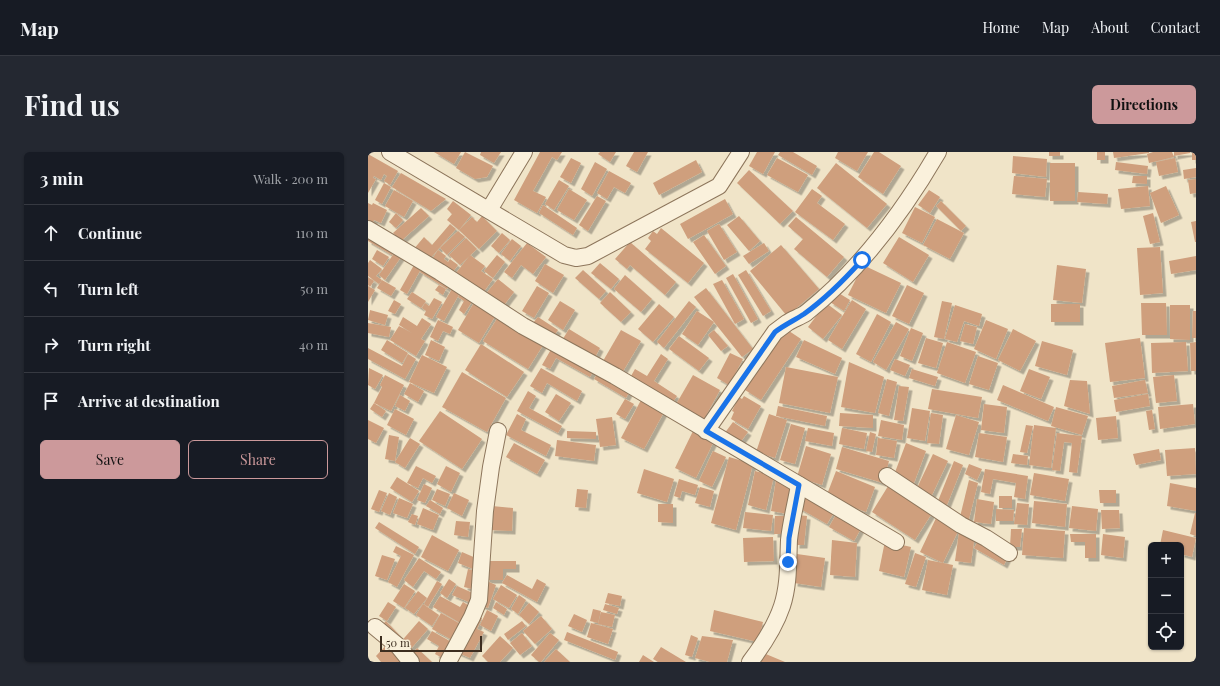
<!DOCTYPE html>
<html lang="en">
<head>
<meta charset="utf-8">
<style>
	:root { --surface:#171b24; --page:#242831; --text:#f1f3f6; --muted:#9ea1a6; --line:#363941; --accent:#cc999b }
	body { margin:0; font-family:"Playfair Display",serif; background:var(--page); color:var(--text) }
	.controls { position:absolute; right:12px; bottom:12px; display:grid; overflow:hidden; border-radius:6px; box-shadow:0 1px 3px #0004 }
	.controls button { width:36px; height:36px; display:grid; place-items:center; padding:0; border:0; border-bottom:1px solid var(--line); background:var(--surface); color:var(--text); font:20px sans-serif }
	.scale { position:absolute; left:12px; bottom:10px; width:102px; box-sizing:border-box; padding-left:4px; border:2px solid #3d2e20; border-top:0; font-size:11px; line-height:14px; white-space:nowrap; color:#3d2e20; -webkit-text-stroke:3px #f7eed8; paint-order:stroke }
	.stop { position:absolute; width:12px; height:12px; margin:-9px; border:3px solid #1a73e8; border-radius:50%; background:#fff }
	.stop.end { background:#1a73e8; border-color:#fff; box-shadow:0 1px 4px #0008 }
	.list { margin:0; padding:0; list-style:none }
	h2 { display:flex; justify-content:space-between; align-items:center; height:52px; margin:0; padding:0 16px; font-size:17px }
	h2 small { font-size:13px; font-weight:400; color:var(--muted) }
	.list li { display:grid; grid-template-columns:26px 1fr auto; gap:12px; align-items:center; box-sizing:border-box; height:56px; padding:0 16px; border-top:1px solid var(--line) }
	.list b { display:block; font-size:15px; white-space:nowrap }
	.list em { font-size:13px; font-style:normal; color:var(--muted) }
	.actions { display:flex; gap:8px; padding:12px 16px }
	.actions a { flex:1; padding:9px 0; border:1px solid var(--accent); border-radius:6px; text-align:center; font-size:14px; color:var(--accent) }
	.actions .main { background:var(--accent); color:#111 }
	.icon { flex:none; width:22px; height:22px; fill:none; stroke:currentColor; stroke-width:2; stroke-linecap:round; stroke-linejoin:round }
	.map { position:relative; flex:none; width:828px; height:510px; overflow:hidden; border-radius:6px }
	header { display:flex; align-items:center; gap:24px; box-sizing:border-box; height:56px; padding:0 20px; background:var(--surface); border-bottom:1px solid var(--line) }
	header strong { font-size:19px }
	nav { display:flex; gap:22px; margin-inline-start:auto; font-size:14px }
	.intro { display:flex; align-items:center; justify-content:space-between; box-sizing:border-box; height:96px; padding:0 24px }
	h1 { margin:0; font-size:28px }
	.button { padding:10px 18px; border-radius:6px; background:var(--accent); color:#111; font-size:14px; font-weight:700 }
	main { display:flex; gap:24px; padding:0 24px }
	aside { flex:1; background:var(--surface); border-radius:6px; box-shadow:0 1px 3px #0004 }
	.map>svg:first-child { display:block }
	.building { fill:#cf9f7d; filter:url(#shadow) }
	.lines { fill:none; stroke-linecap:round; stroke-linejoin:round }
	.street-casing { stroke:#8d765c; stroke-width:18 }
	.street { stroke:#faf1dc; stroke-width:16 }
	.route { stroke:#1a73e8; stroke-width:5 }
</style>
</head>
<body>
<header>
<strong>Map</strong>
<nav><a>Home</a><a>Map</a><a>About</a><a>Contact</a></nav>
</header>
<div class="intro"><h1>Find us</h1><a class="button">Directions</a></div>
<main>
<aside>
<h2>3 min<small>Walk · 200 m</small></h2>
<ul class="list">
<li><svg class="icon" aria-label="ahead" viewBox="0 0 24 24"><path d="M12 20V5M6 11l6-6 6 6"/></svg><div><b>Continue</b></div><em>110 m</em></li>
<li><svg class="icon" aria-label="left" viewBox="0 0 24 24"><path d="M17 20v-9H6M10 6l-5 5 5 5"/></svg><div><b>Turn left</b></div><em>50 m</em></li>
<li><svg class="icon" aria-label="right" viewBox="0 0 24 24"><path d="M7 20v-9h11M14 6l5 5-5 5"/></svg><div><b>Turn right</b></div><em>40 m</em></li>
<li><svg class="icon" aria-label="arrive" viewBox="0 0 24 24"><path d="M6 21V4h12l-3 4 3 4H6"/></svg><div><b>Arrive at destination</b></div></li>
</ul>
<div class="actions"><a class="main">Save</a><a>Share</a></div>
</aside>
<div class="map">
<svg width="828" height="510" viewBox="0 0 828 510">
	<defs>
		<filter id="shadow"><feDropShadow dx="3.5" dy="3.5" stdDeviation="0" flood-color="#0004"/></filter>
	</defs>
	<rect width="100%" height="100%" fill="#f0e4c8"/>
	<!-- building -->
	<g class="building">
		<path d="M66 0H93L86 12Z"/>
		<path d="M97 0 125 14 119 25 107 27 88 16Z"/>
		<path d="M113 0H133L126 11 112 3Z"/>
		<path d="M172 0H194L189 8 184 5 165 39 178 45 169 61 146 48Z"/>
		<path d="M232 0H248L242 10 230 2Z"/>
		<path d="M266 0H280L269 20 258 14Z"/>
		<path d="M389 0H407L395 22 381 14Z"/>
		<path d="M412 0H425L449 14 444 23 410 3Z"/>
		<path d="M470 0H500L489 19 467 6Z"/>
		<path d="M506 0H511L533 14 515 42 490 25Z"/>
		<rect x="681" y="0" width="11" height="4"/>
		<rect x="729" y="0" width="8" height="8"/>
		<path d="M745 0H781V1L746 6Z"/>
		<path d="M785 0H804L806 5 781 11 779 2Z"/>
		<path d="M806 0H822V1L806 4Z"/>
		<rect x="824" y="1" width="4" height="7"/>
		<path d="M0 2 30 19 22 33 16 29 19 24 16 22 13 28 6 24 5 26 8 27 0 41Z"/>
		<path d="M645 4 679 7 678 25 644 21Z"/>
		<path d="M203 6 213 11 203 31 192 25Z"/>
		<path d="M409 6 440 23 430 40 399 23Z"/>
		<path d="M807 6 810 20 791 24 788 10Z"/>
		<path d="M328 8 334 20 291 43 285 31Z"/>
		<path d="M227 10 239 17 224 44 213 37Z"/>
		<path d="M748 10 780 14 779 22 747 18Z"/>
		<path d="M468 11 519 52 499 76 449 36Z"/>
		<rect x="682" y="11" width="25" height="38"/>
		<path d="M828 16V25L816 27 815 18Z"/>
		<path d="M381 18 425 59 412 72 369 31Z"/>
		<path d="M241 19 263 31 257 41 246 35 239 47 229 41Z"/>
		<path d="M33 21 78 47 63 59 24 35Z"/>
		<path d="M646 24 679 27 677 45 644 42Z"/>
		<path d="M765 24H779V32L764 31Z"/>
		<path d="M828 27V41L822 42 820 28Z"/>
		<path d="M191 28 201 34 186 58 177 52Z"/>
		<path d="M16 31 23 35 14 52 7 48Z"/>
		<path d="M780 34 782 54 753 57 750 37Z"/>
		<path d="M798 34 811 63 793 71 782 41Z"/>
		<path d="M201 37 219 48 206 68 189 58Z"/>
		<path d="M444 37 454 44 449 51 477 72 465 88 427 60Z"/>
		<path d="M26 38 45 49 36 65 17 54Z"/>
		<path d="M561 38 572 45 562 61 550 53Z"/>
		<path d="M710 40 740 42 739 52 709 50Z"/>
		<path d="M229 44 238 49 220 79 211 73Z"/>
		<path d="M357 47 365 62 320 87 312 72Z"/>
		<path d="M85 49 103 63 91 78 79 68 84 62 79 57Z"/>
		<path d="M573 49 598 74 593 79 568 54Z"/>
		<path d="M0 51 4 53 5 51 19 58 13 71 6 68 3 75 0 73Z"/>
		<path d="M175 53 209 76 205 83 171 61Z"/>
		<path d="M547 55 567 65 554 91 534 81Z"/>
		<path d="M53 56 61 64 33 89 25 81Z"/>
		<path d="M28 61 35 68 28 76 21 70Z"/>
		<path d="M785 61 792 90 782 92 775 64Z"/>
		<path d="M114 64 129 79 111 97 91 78 104 65 109 70Z"/>
		<path d="M371 64 392 89 381 99 359 73Z"/>
		<path d="M428 65 476 105 459 125 426 97 435 87 420 74Z"/>
		<path d="M569 67 596 81 582 107 555 93Z"/>
		<path d="M828 69V90H827L823 70Z"/>
		<path d="M82 72 88 77 59 110 45 98 56 85 64 93Z"/>
		<path d="M351 72 369 100 356 108 339 79Z"/>
		<path d="M293 76 336 111 320 131 277 97 283 89 280 86 285 79 289 82Z"/>
		<path d="M90 79 97 85 79 103 72 96Z"/>
		<path d="M134 81 142 88 131 101 123 94Z"/>
		<path d="M0 83 27 99 24 103 0 89Z"/>
		<path d="M336 83 358 114 347 122 325 90Z"/>
		<path d="M531 85 561 103 545 130 515 111Z"/>
		<path d="M98 86 109 97 92 113 81 103Z"/>
		<path d="M144 87 153 94 142 109 133 102Z"/>
		<path d="M262 90 308 130 297 143 262 113 259 117 247 107Z"/>
		<path d="M159 91 178 105 165 122 153 113 144 126 136 120Z"/>
		<path d="M396 91 401 99 381 112 375 104Z"/>
		<path d="M413 93 451 137 419 164 382 119Z"/>
		<path d="M792 95 795 141 772 143 769 96Z"/>
		<path d="M9 98 21 105 15 114 4 107Z"/>
		<path d="M70 98 78 104 76 107 80 110 82 107 90 113 82 124 62 110Z"/>
		<path d="M27 100 33 105 17 128 11 123Z"/>
		<path d="M102 103 117 114 113 119 125 127 112 145 101 136 104 131 100 136 85 125Z"/>
		<path d="M129 103 137 110 125 126 116 119Z"/>
		<path d="M828 104V118L803 122 801 109Z"/>
		<path d="M2 108 14 117 8 124 14 128 11 132 0 124V111Z"/>
		<path d="M232 111 251 127 243 137 223 121Z"/>
		<path d="M177 112 196 123 185 141 167 129Z"/>
		<path d="M46 113 53 117 39 142 32 138Z"/>
		<path d="M57 113 83 129 79 137 52 120Z"/>
		<path d="M495 113 533 131 518 161 480 143Z"/>
		<path d="M689 113 718 117 714 151 685 148Z"/>
		<path d="M215 118 238 139 231 147 207 126Z"/>
		<path d="M378 118 403 159 395 164 370 123Z"/>
		<path d="M365 122 390 167 383 171 358 126Z"/>
		<path d="M257 123 284 147 273 160 246 137Z"/>
		<path d="M0 125 6 129 2 135 0 133Z"/>
		<path d="M130 127 146 140 133 157 116 144Z"/>
		<path d="M14 128 28 136 23 144 9 136Z"/>
		<path d="M354 128 376 167 367 172 345 132Z"/>
		<path d="M71 133 78 137 75 143 67 138Z"/>
		<path d="M539 133 556 141 541 172 524 164Z"/>
		<path d="M0 134 7 138 0 150Z"/>
		<path d="M169 134 181 141 166 166 154 159Z"/>
		<path d="M85 135 93 139 76 169 68 165Z"/>
		<path d="M338 136 385 197 374 205 326 145Z"/>
		<path d="M44 140 58 149 53 156 39 147Z"/>
		<path d="M94 140 107 145 96 162 91 158 96 149 90 145Z"/>
		<path d="M242 140 263 160 253 170 232 151Z"/>
		<path d="M469 140 482 148 476 159 462 150Z"/>
		<path d="M66 146 74 150 64 167 56 163 58 159 54 156 57 151 61 154Z"/>
		<path d="M26 148 33 152 27 162 20 159Z"/>
		<path d="M484 148 498 157 474 197 460 188Z"/>
		<path d="M107 149 129 161 111 191 90 178Z"/>
		<path d="M192 149 207 158 195 178 180 168Z"/>
		<path d="M321 149 328 155 296 196 289 190Z"/>
		<path d="M574 149 584 151 576 187 566 185Z"/>
		<path d="M458 151 474 163 455 187 440 175Z"/>
		<path d="M773 151H798L799 183H774Z"/>
		<path d="M291 152 306 165 285 190 270 177Z"/>
		<rect x="683" y="152" width="29" height="18"/>
		<path d="M587 153 614 162 611 174 596 169 589 190 577 187Z"/>
		<path d="M802 153H822V188L802 187Z"/>
		<path d="M2 158 20 163 17 173 0 168Z"/>
		<path d="M329 159 346 170 330 193 314 182Z"/>
		<path d="M825 159H828V186H824Z"/>
		<path d="M132 162 177 190 160 217 115 189Z"/>
		<path d="M509 162 523 170 503 210 488 202Z"/>
		<path d="M35 165 49 174 54 166 63 172 53 187 57 189 48 204 22 188 31 174 44 181 31 173Z"/>
		<path d="M170 165 190 178 185 185 165 171Z"/>
		<path d="M70 168 85 175 82 182 75 179 70 189 62 185Z"/>
		<path d="M618 168 640 177 628 207 606 197Z"/>
		<path d="M528 170 541 177 518 218 505 210Z"/>
		<path d="M0 171 23 175 21 185 0 181Z"/>
		<path d="M597 172 609 175 605 192 592 189Z"/>
		<path d="M543 176 555 181 544 209 532 204Z"/>
		<path d="M201 177 232 196 225 209 193 190Z"/>
		<path d="M418 177 433 187 393 248 377 238Z"/>
		<path d="M645 177 668 189 652 219 630 208Z"/>
		<path d="M253 178 273 189 254 221 235 209Z"/>
		<path d="M346 178 360 194 353 199 340 183Z"/>
		<path d="M311 184 341 206 331 219 301 197Z"/>
		<path d="M558 186 575 191 568 216 550 211Z"/>
		<path d="M772 186 777 226 742 230 737 191Z"/>
		<path d="M19 188 40 201 34 211 13 198Z"/>
		<path d="M63 188 77 195 71 209 57 203Z"/>
		<path d="M436 188 474 206 467 222 428 205Z"/>
		<path d="M674 189 705 198 699 223 667 214Z"/>
		<path d="M579 190 608 200 597 231 569 221Z"/>
		<path d="M818 190 820 219 784 221 783 191Z"/>
		<path d="M828 190V219H823L822 191Z"/>
		<path d="M113 192 156 220 139 245 97 218Z"/>
		<path d="M185 194 226 218 222 225 188 206 182 217 174 213Z"/>
		<path d="M0 196 34 214 40 202 48 207 37 227 0 207Z"/>
		<path d="M362 201 375 207 361 233 349 226Z"/>
		<path d="M293 202 300 207 286 229 309 244 305 250 263 224 267 217 279 224Z"/>
		<path d="M54 203 79 215 66 241 41 230Z"/>
		<path d="M610 204 630 211 621 238 601 232Z"/>
		<path d="M527 207 542 213 537 224 522 218Z"/>
		<path d="M481 210 516 225 507 261 473 255Z"/>
		<path d="M418 215 470 225 462 261 411 251Z"/>
		<path d="M1 216 15 223 7 237 0 233Z"/>
		<path d="M173 216 214 239 209 249 179 231 174 241 162 234Z"/>
		<path d="M544 217 570 225 567 234 541 226Z"/>
		<path d="M661 217 682 225 673 247 652 239Z"/>
		<path d="M231 218 263 237 258 246 226 227Z"/>
		<path d="M94 220 138 246 119 280 74 255Z"/>
		<path d="M17 223 36 233 23 259 6 251 14 235 12 233Z"/>
		<path d="M325 223 352 238 335 269 307 254Z"/>
		<path d="M806 223 809 249 788 251 785 225Z"/>
		<path d="M519 227 529 230 521 264 510 261Z"/>
		<path d="M702 228 719 229 722 262 696 254Z"/>
		<path d="M777 228 780 241 746 246 744 234Z"/>
		<path d="M42 231 56 239 50 250 36 242Z"/>
		<path d="M635 233 686 255 680 269 629 248Z"/>
		<path d="M531 234 541 235 535 269 526 268Z"/>
		<path d="M564 237 614 245 610 266 560 257Z"/>
		<path d="M160 239 168 244 161 256 194 274 190 281 149 259Z"/>
		<path d="M188 242 203 251 191 269 177 260Z"/>
		<path d="M780 242 782 254 748 260 746 248Z"/>
		<path d="M32 243 42 249 37 259 27 254Z"/>
		<path d="M376 244 393 254 380 277 363 267 366 260 364 259 371 245 374 247Z"/>
		<path d="M257 247 266 252 257 267 248 262Z"/>
		<path d="M273 248 296 260 276 297 253 286Z"/>
		<path d="M6 251 18 259 14 265 2 257Z"/>
		<path d="M616 252 639 255 636 281 613 278Z"/>
		<path d="M825 252 827 272 792 277 790 255Z"/>
		<path d="M410 254 459 264 457 274 408 264Z"/>
		<path d="M688 255 720 264 714 283 683 274Z"/>
		<path d="M544 256 562 259 557 289 539 286Z"/>
		<path d="M27 257 46 267 38 283 19 273Z"/>
		<path d="M784 258 787 277 781 278 778 259Z"/>
		<path d="M72 259 114 287 94 317 51 289Z"/>
		<path d="M472 261 505 263V276L471 274Z"/>
		<path d="M563 261 575 263 571 292 559 291Z"/>
		<path d="M149 262 158 267 153 278 183 293 178 304 138 283Z"/>
		<path d="M401 262 419 268 407 306 388 300Z"/>
		<path d="M588 263 611 270 601 303 578 297Z"/>
		<path d="M748 264 750 286 730 288 728 266Z"/>
		<path d="M244 265 248 293 232 295 228 267Z"/>
		<path d="M0 268 16 276 8 291 0 287Z"/>
		<path d="M513 268 536 273 534 288 510 284Z"/>
		<path d="M365 270 380 280 371 292 356 282Z"/>
		<path d="M423 272 437 276 427 312 412 308Z"/>
		<path d="M658 273 665 274 659 301 652 300Z"/>
		<path d="M666 273 688 276 683 316 661 313Z"/>
		<path d="M440 276 466 281 464 294 437 289Z"/>
		<path d="M474 276 499 281 496 297 471 292Z"/>
		<path d="M199 279 228 280V287L199 286Z"/>
		<path d="M325 279 346 289 328 326 307 316Z"/>
		<path d="M502 280 508 282 504 300 498 299Z"/>
		<path d="M611 281 639 285 635 310 607 305Z"/>
		<path d="M689 281 714 284 709 321 701 320 704 291 696 290 692 319 684 318Z"/>
		<path d="M21 283 31 285 27 309 17 307Z"/>
		<path d="M42 286 52 292 37 316 27 310Z"/>
		<path d="M510 286 529 289 526 306 508 303Z"/>
		<path d="M189 288 228 293 226 309 187 304Z"/>
		<path d="M146 291 177 308 169 322 138 305Z"/>
		<path d="M538 291 558 299 546 331 526 323Z"/>
		<path d="M438 294 463 302 454 333 429 325Z"/>
		<path d="M474 295 521 309 515 331 468 317Z"/>
		<path d="M827 296 828 322 799 324 797 298Z"/>
		<path d="M791 297 793 308 768 313 765 302Z"/>
		<path d="M345 299 358 305 344 335 331 329Z"/>
		<path d="M565 302 580 309 564 343 549 336Z"/>
		<path d="M645 302 660 304 659 313 643 311Z"/>
		<path d="M361 305 385 312 368 378 343 371Z"/>
		<path d="M586 309 595 313 579 353 570 349Z"/>
		<path d="M601 312 614 317 609 328 597 322Z"/>
		<path d="M48 314 68 324 64 331 55 326 50 336 39 331Z"/>
		<path d="M78 314 92 321 83 340 69 332Z"/>
		<path d="M276 317 306 327 299 350 269 341Z"/>
		<path d="M617 317 660 324 657 347 646 345 648 331 625 327 622 342 613 340Z"/>
		<path d="M387 319 406 324 398 358 380 353Z"/>
		<path d="M468 319 507 335 498 360 458 345Z"/>
		<path d="M666 321 701 327 697 349 662 343Z"/>
		<path d="M29 325 51 339 44 350 22 336Z"/>
		<path d="M311 327 330 333 327 343 314 339 312 346 306 344Z"/>
		<path d="M408 328 425 331 420 362 403 359Z"/>
		<path d="M601 328 610 331 600 371 591 369Z"/>
		<path d="M522 331 566 358 547 388 504 360Z"/>
		<path d="M802 331 828 336V359L799 354Z"/>
		<path d="M56 332 64 336 57 351 49 348Z"/>
		<path d="M332 335 346 339 342 355 327 351Z"/>
		<path d="M69 337 82 342 77 354 64 348Z"/>
		<path d="M209 337 220 338 218 356 207 355Z"/>
		<path d="M11 338 19 341 11 360 3 357Z"/>
		<path d="M731 338H748V351H732Z"/>
		<path d="M438 340 468 357 459 372 429 355Z"/>
		<path d="M21 341 29 345 22 363 13 359Z"/>
		<path d="M86 341 101 348 94 364 79 356Z"/>
		<rect x="631" y="344" width="13" height="12"/>
		<path d="M31 346 45 352 39 366 25 361Z"/>
		<path d="M609 347 626 350 623 372 606 370Z"/>
		<path d="M62 348 75 356 72 362 58 354Z"/>
		<path d="M666 349 699 352 697 375 664 371Z"/>
		<path d="M649 351 661 352 659 373 646 372Z"/>
		<path d="M290 352H305V371L290 370Z"/>
		<path d="M124 354 145 356 144 379 122 378Z"/>
		<path d="M704 354 730 357 728 379 701 376Z"/>
		<path d="M55 356 71 363 65 378 49 372Z"/>
		<path d="M628 357 646 358 645 369H628Z"/>
		<path d="M733 358H751L752 376 734 377Z"/>
		<path d="M470 359 495 373 486 389 461 375Z"/>
		<path d="M377 360 405 363 403 379 375 376Z"/>
		<path d="M827 361H828V384L822 382Z"/>
		<path d="M44 362 50 364 47 373 40 370Z"/>
		<path d="M430 363 439 364 436 393H428Z"/>
		<path d="M407 364H417L415 382H406Z"/>
		<path d="M569 364 592 375 575 411 552 400Z"/>
		<path d="M88 369 102 370 100 385 86 383Z"/>
		<path d="M11 370 51 395 47 402 7 376Z"/>
		<path d="M656 376 697 379 695 406 654 403Z"/>
		<path d="M643 377H654L652 395H642Z"/>
		<path d="M795 378 828 386 824 405 813 402V393H792Z"/>
		<path d="M591 380 607 382 603 411 587 409Z"/>
		<path d="M702 382H728V406H717V390H703Z"/>
		<path d="M735 382 757 385 755 406 733 403Z"/>
		<path d="M64 383 91 398 80 419 53 405Z"/>
		<path d="M405 385 406 409 376 410 375 386Z"/>
		<path d="M611 387 640 405 636 413 606 396Z"/>
		<path d="M464 388 489 391 487 425 462 423Z"/>
		<path d="M517 389 543 395 536 425 511 419Z"/>
		<path d="M28 394 46 403 29 435 20 430 33 404 25 400Z"/>
		<path d="M94 400 110 407 105 417 90 411Z"/>
		<path d="M547 401 558 405 548 435 537 432Z"/>
		<path d="M429 402 457 406 453 435 426 431Z"/>
		<path d="M14 403 27 407 19 428 7 424Z"/>
		<path d="M51 406 73 420 68 427 56 419 45 435 36 428Z"/>
		<path d="M560 408 585 413 579 443 554 438Z"/>
		<path d="M118 409H148V417H135V428H118Z"/>
		<path d="M100 417 108 419 104 437 96 435Z"/>
		<path d="M139 423 164 437 169 427 178 432 169 450 134 431Z"/>
		<path d="M81 427 88 432 79 446 72 441Z"/>
		<path d="M69 429 74 432 60 455 56 452Z"/>
		<path d="M121 430 128 433 120 456 112 453Z"/>
		<path d="M36 432 47 439 36 456 25 449Z"/>
		<path d="M133 433 149 443 141 456 125 447Z"/>
		<path d="M89 434 107 442 103 451 84 443Z"/>
		<path d="M50 439 59 446 46 462 37 456Z"/>
		<path d="M240 441 254 444 252 454 237 451Z"/>
		<path d="M151 443 158 448 150 462 143 457Z"/>
		<path d="M72 444 92 455 95 450 103 455 94 472 65 455Z"/>
		<path d="M20 450 28 455 19 469 11 464Z"/>
		<path d="M128 450 139 457 136 463 125 456Z"/>
		<path d="M161 451 171 460 161 472 151 463Z"/>
		<path d="M55 452 71 463 64 474 48 463Z"/>
		<path d="M237 452 251 456 249 462 235 458Z"/>
		<path d="M225 457 233 459 230 471 222 469Z"/>
		<path d="M119 458 130 464 123 479 112 473Z"/>
		<path d="M346 458 395 470 390 490 342 479Z"/>
		<path d="M233 460 247 463 244 475 230 472Z"/>
		<path d="M73 461 96 474 88 490 64 477Z"/>
		<path d="M206 462 219 468 214 480 200 474Z"/>
		<path d="M108 463 114 466 109 477 116 480 102 506 88 500Z"/>
		<path d="M173 464 184 477 167 492 155 479Z"/>
		<path d="M18 469 34 486 30 490 14 473Z"/>
		<path d="M51 469 60 477 41 499 31 492Z"/>
		<path d="M154 469 158 474 140 488 136 482Z"/>
		<path d="M223 471 245 477 240 492 219 485Z"/>
		<path d="M64 479 87 492 78 508 67 502 71 494 59 487Z"/>
		<path d="M199 480 250 500 247 508 196 488Z"/>
		<path d="M154 481 164 494 152 503 142 491Z"/>
		<path d="M182 481 191 488 173 510H171L163 503Z"/>
		<path d="M323 483 330 486 324 505 317 503Z"/>
		<path d="M132 484 145 496 132 510H120L114 504Z"/>
		<path d="M334 484 365 488 359 510H342L327 506Z"/>
		<path d="M21 490 33 510H13L8 504Z"/>
		<path d="M293 495 318 510H290L285 507Z"/>
		<path d="M49 496 64 510H50L43 503Z"/>
		<path d="M188 497 202 510H176Z"/>
		<path d="M393 500 417 510H390Z"/>
		<path d="M275 503 286 510H271Z"/>
	</g>
	<g class="lines">
		<defs>
			<g id="street">
				<path d="M22 0 196 103 208 106 220 104 351 34 373 0"/>
				<path d="M121 58 156 0"/>
				<path d="M0 77 72 120 155 174 247 224 528 390"/>
				<path d="M338 279 407 180C411 177 415 174 419 171 425 167 432 165 438 161 493 117 535 60 570 0"/>
				<path d="M519 324 593 373 618 386 641 401"/>
				<path d="M7 475 30 494 43 510"/>
				<path d="M80 510 104 465 111 448 117 359 123 315 130 279"/>
				<path d="M382 510C395 493 407 475 414 454 421 433 420 410 421 388 423 369 428 351 431 333"/>
			</g>
		</defs>
		<!-- street casing -->
		<use href="#street" class="street-casing"/>
		<!-- street -->
		<use href="#street" class="street"/>
	</g>
	<g class="lines">
		<!-- route -->
		<path class="route" d="M420 410 421 386 431 333 338 279 407 180C416 173 427 168 436 162 457 147 477 127 494 108"/>
	</g>
</svg>
<div class="controls">
<button>+</button>
<button>−</button>
<button><svg class="icon" aria-label="locate" viewBox="0 0 24 24"><circle cx="12" cy="12" r="6"/><path d="M12 2v4M12 18v4M2 12h4M18 12h4"/></svg></button>
</div>
<div class="scale">50 m</div>
<div class="stop" style="left:494px;top:108px"></div>
<div class="stop end" style="left:420px;top:410px"></div>
</div>
</main>
</body>
</html>
